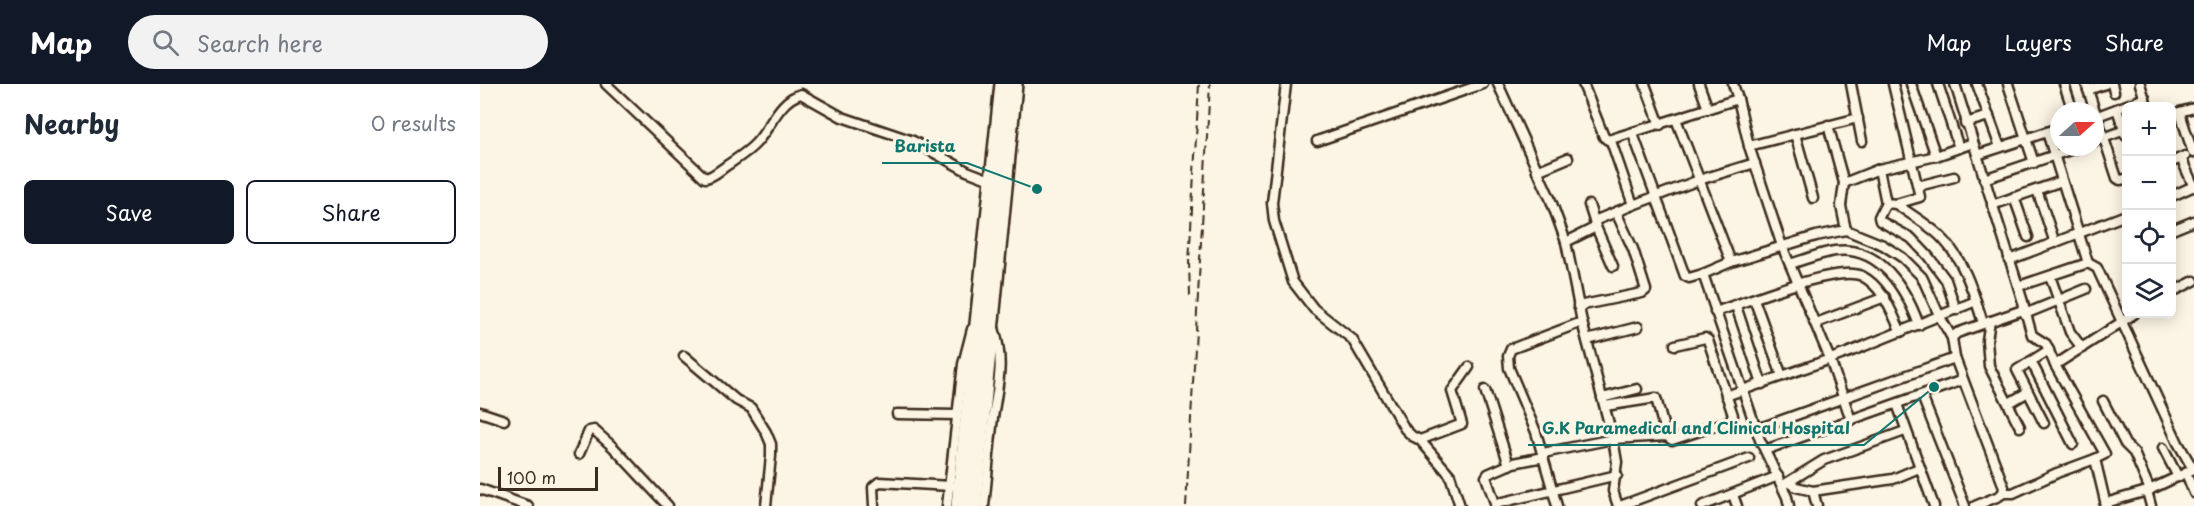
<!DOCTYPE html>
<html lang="en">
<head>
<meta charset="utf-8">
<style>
	:root { --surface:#fff; --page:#f2f2f3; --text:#1f2937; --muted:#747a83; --line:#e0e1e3; --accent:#111827 }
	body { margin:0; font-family:"Playpen Sans",sans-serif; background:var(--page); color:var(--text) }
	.controls { position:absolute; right:18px; top:18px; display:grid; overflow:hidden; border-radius:9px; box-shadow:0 3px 15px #0003 }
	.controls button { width:54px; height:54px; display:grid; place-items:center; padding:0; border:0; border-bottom:2px solid var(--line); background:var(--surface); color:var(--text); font:30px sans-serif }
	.compass { position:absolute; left:1570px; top:18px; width:54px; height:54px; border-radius:50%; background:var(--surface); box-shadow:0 3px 15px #0003; rotate:69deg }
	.scale { position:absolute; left:18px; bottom:15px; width:100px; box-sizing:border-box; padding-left:6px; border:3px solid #3b2a1e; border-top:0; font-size:16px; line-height:21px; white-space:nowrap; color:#3b2a1e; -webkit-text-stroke:4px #fcf5e5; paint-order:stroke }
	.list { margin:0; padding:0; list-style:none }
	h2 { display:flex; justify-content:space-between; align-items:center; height:78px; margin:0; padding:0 24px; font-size:26px }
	h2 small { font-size:20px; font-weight:400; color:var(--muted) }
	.actions { display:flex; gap:12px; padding:18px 24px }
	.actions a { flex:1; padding:14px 0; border:2px solid var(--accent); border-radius:9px; text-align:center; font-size:21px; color:var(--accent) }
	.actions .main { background:var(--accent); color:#fff }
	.icon { flex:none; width:33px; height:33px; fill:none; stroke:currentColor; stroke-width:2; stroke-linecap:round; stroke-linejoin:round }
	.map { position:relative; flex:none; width:1714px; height:422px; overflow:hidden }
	header { display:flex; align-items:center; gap:36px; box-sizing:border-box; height:84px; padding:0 30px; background:var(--accent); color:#fff }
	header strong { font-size:28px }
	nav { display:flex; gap:33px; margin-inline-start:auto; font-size:21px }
	.search { width:420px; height:54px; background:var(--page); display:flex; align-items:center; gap:15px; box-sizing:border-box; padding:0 21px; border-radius:33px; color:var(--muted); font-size:22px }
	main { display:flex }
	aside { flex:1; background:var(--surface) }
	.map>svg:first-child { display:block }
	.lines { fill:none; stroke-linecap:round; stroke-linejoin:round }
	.street-casing { stroke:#3b2a1e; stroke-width:13 }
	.highway-casing { stroke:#3b2a1e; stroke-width:20 }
	.street { stroke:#fcf5e5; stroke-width:8 }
	.highway { stroke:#fcf5e5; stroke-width:15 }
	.rail { stroke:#3b2a1e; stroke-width:2; stroke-dasharray:9 4.5; stroke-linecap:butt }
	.leader { fill:none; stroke:#0f766e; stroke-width:2 }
	.callout-dot { fill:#0f766e; stroke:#fcf5e5; stroke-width:2 }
	.callout-label { font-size:16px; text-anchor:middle; font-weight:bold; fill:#0f766e; stroke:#fcf5e5; stroke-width:6; stroke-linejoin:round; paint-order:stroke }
</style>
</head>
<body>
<header>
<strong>Map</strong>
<div class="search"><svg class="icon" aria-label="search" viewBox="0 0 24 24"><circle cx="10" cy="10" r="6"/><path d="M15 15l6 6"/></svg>Search here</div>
<nav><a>Map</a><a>Layers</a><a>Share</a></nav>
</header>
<main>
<aside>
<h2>Nearby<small>0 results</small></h2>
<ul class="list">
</ul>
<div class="actions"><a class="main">Save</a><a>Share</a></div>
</aside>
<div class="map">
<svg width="1714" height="422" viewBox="0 0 1714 422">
	<rect width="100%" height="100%" fill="#fcf5e5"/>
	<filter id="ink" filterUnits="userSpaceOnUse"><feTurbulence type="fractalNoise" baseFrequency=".0167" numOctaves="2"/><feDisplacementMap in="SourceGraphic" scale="12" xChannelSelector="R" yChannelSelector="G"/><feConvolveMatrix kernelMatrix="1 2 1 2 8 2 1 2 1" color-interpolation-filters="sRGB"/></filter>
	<g filter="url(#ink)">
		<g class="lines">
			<defs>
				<g id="street">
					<path d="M126 0 225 94C233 93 239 87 246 82 256 75 268 68 276 59 291 43 299 16 321 10L362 33 433 57 487 87 513 97"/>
					<path d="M806 0 792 119 794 137 813 198 834 225 872 255 925 345 932 352 940 356 982 340 972 307 989 283"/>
					<path d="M1018 0 1070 114 1086 158 1102 238 1133 355 1137 378 1133 407 1138 422"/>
					<path d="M1103 0 1124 53 1128 56 1258 15 1269 62 1302 162 1350 275 1371 336"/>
					<path d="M1165 0 1180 41"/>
					<path d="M1219 0 1228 25"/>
					<path d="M1253 0 1258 15"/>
					<path d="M1371 0 1382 57"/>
					<path d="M1431 0 1456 72"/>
					<path d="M1458 0 1479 64"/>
					<path d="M1475 0 1543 218 1544 223 1540 227 1477 249 1472 254 1475 274 1524 403 1523 409 1519 412 1495 422"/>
					<path d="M1497 0 1520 63"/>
					<path d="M1528 0 1554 79"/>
					<path d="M1584 0 1593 27"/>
					<path d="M1606 0 1615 27"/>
					<path d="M1632 0 1634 8"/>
					<path d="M1660 0 1667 22"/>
					<path d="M1608 6 1625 0"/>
					<path d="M1637 25 1646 52"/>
					<path d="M1615 27 1637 94 1640 96 1646 95"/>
					<path d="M1700 29 1713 69"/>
					<path d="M1692 30 1714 24"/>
					<path d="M1615 33 1665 14"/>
					<path d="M1196 35 1251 178 1336 152 1366 146 1403 161 1423 174 1442 193 1460 233 1472 254"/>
					<path d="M1485 39 1509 32"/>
					<path d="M1348 41 1364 99"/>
					<path d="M1567 48 1608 179"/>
					<path d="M1153 50 1205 192 1209 194 1223 190 1280 356 1307 413 1309 422"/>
					<path d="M1315 50 1333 114"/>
					<path d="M837 57 1003 0"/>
					<path d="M1131 57 1153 121 1219 96 1275 79"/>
					<path d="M1615 57 1645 46"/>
					<path d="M1269 62 1378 34"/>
					<path d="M1497 71 1579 44"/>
					<path d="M1701 74 1714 103"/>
					<path d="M1692 78 1705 72"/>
					<path d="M1399 85 1456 72 1493 59"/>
					<path d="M1057 87 1088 74"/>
					<path d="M1504 95 1599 63"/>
					<path d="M1438 102 1474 93"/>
					<path d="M1557 106 1575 159"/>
					<path d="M1692 112 1714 102"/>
					<path d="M1534 113 1548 153"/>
					<path d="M1406 119 1399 133 1400 137 1431 154 1448 172 1466 196 1476 226"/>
					<path d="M1416 120C1430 130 1446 139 1459 151 1484 175 1493 207 1503 239"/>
					<path d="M1109 121 1116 143 1133 182"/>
					<path d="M1512 121 1582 97"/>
					<path d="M1114 137 1153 121"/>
					<path d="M1366 146 1361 122 1364 99 1399 85 1406 119 1416 120 1440 113 1413 0"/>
					<path d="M1692 146 1714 137"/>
					<path d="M1086 158 1116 143"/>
					<path d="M1529 176 1646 131"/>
					<path d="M1310 180C1324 176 1340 169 1355 167 1400 161 1426 205 1439 241"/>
					<path d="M1223 190 1251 178"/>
					<path d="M1570 192 1590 248 1602 264"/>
					<path d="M1539 202 1608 179 1617 184 1698 359 1713 385"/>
					<path d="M1692 208 1714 197"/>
					<path d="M1274 215 1302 292"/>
					<path d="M1098 222 1162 209 1166 206 1153 165 1136 128"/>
					<path d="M1256 222 1282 300"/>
					<path d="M1544 223 1552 251 1566 260 1575 281"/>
					<path d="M1235 228C1264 219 1357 180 1382 192 1403 203 1411 227 1421 248"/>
					<path d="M1545 230 1606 205"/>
					<path d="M1510 237 1507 256 1509 282 1540 343"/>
					<path d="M1336 239 1405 213"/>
					<path d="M1107 256 1158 243"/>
					<path d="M204 272 256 316 271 324 286 348 291 360V372L286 422"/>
					<path d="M1551 277 1593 360"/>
					<path d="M1005 306 1029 381"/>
					<path d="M1246 312 1367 269 1496 217"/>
					<path d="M1442 312 1485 422"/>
					<path d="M1122 314 1157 305"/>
					<path d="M1623 317 1645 360 1654 369 1670 406"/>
					<path d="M1529 319 1548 308"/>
					<path d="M1417 320 1454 422"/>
					<path d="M1125 322 1176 314 1186 352"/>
					<path d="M0 328 24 336"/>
					<path d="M417 330 477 331"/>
					<path d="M1564 339 1537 286 1569 266"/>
					<path d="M1277 345 1475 274"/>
					<path d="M940 356 970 391 980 422"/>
					<path d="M1683 364 1698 393"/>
					<path d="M1285 366 1483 296"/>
					<path d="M1063 369 1133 355 1186 352 1192 356 1250 337 1253 331 1228 256 1225 254 1195 261"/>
					<path d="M99 370 109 347 114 346 133 363 188 422"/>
					<path d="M1706 389 1714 409"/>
					<path d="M1309 398 1316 403 1333 407 1413 395 1439 384"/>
					<path d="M1305 400 1344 376 1425 347"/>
					<path d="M0 405 48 422"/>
					<path d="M1333 407 1337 422"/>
					<path d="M1667 407 1671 422"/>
					<path d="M1523 409H1533L1577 389 1615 375"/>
					<path d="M1253 411 1257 422"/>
					<path d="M1015 420 1137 391"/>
					<path d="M394 422 393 403 399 398 471 402"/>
					<path d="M467 422 483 280 492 245"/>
					<path d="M504 422C507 395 509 369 512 342 516 305 526 282 514 244"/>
					<path d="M1016 422 1006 393 1008 390 1033 379 1064 373"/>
					<path d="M1077 422 1056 348 1029 284 1028 272 1031 265 1102 238"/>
					<path d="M1140 422 1269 374"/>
					<path d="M1222 422 1298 392"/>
					<path d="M1624 422 1626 421 1615 375 1625 370 1575 281 1654 230"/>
					<path d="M1627 422 1629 418 1667 407 1714 385"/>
				</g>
				<g id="highway">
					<path d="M479 422 523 0"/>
					<path d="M493 422 534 0"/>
				</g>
			</defs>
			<!-- street casing -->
			<use href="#street" class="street-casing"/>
			<!-- highway casing -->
			<use href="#highway" class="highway-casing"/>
			<!-- street -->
			<use href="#street" class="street"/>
			<!-- highway -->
			<use href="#highway" class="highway"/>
			<!-- rail -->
			<g class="rail">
				<path d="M710 212 709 179 719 0"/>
				<path d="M706 422 730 0"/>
			</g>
		</g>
	</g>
	<!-- callouts -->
	<path class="leader" d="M557 105L487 79H402M1454 303L1384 361H1048"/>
	<g class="callout-dot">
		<circle cx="557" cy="105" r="6"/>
		<circle cx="1454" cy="303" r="6"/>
	</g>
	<g class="callout-label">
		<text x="445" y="68">Barista</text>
		<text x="1216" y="350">G.K Paramedical and Clinical Hospital</text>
	</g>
</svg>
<div class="controls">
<button>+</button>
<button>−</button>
<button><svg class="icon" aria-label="locate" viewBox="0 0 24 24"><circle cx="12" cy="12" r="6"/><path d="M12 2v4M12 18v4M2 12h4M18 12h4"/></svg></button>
<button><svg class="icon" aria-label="layers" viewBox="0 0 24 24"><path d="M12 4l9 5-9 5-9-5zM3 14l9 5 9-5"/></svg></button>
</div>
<svg class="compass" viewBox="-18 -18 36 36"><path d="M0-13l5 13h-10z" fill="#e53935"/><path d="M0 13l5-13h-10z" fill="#747a83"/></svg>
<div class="scale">100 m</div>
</div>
</main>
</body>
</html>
